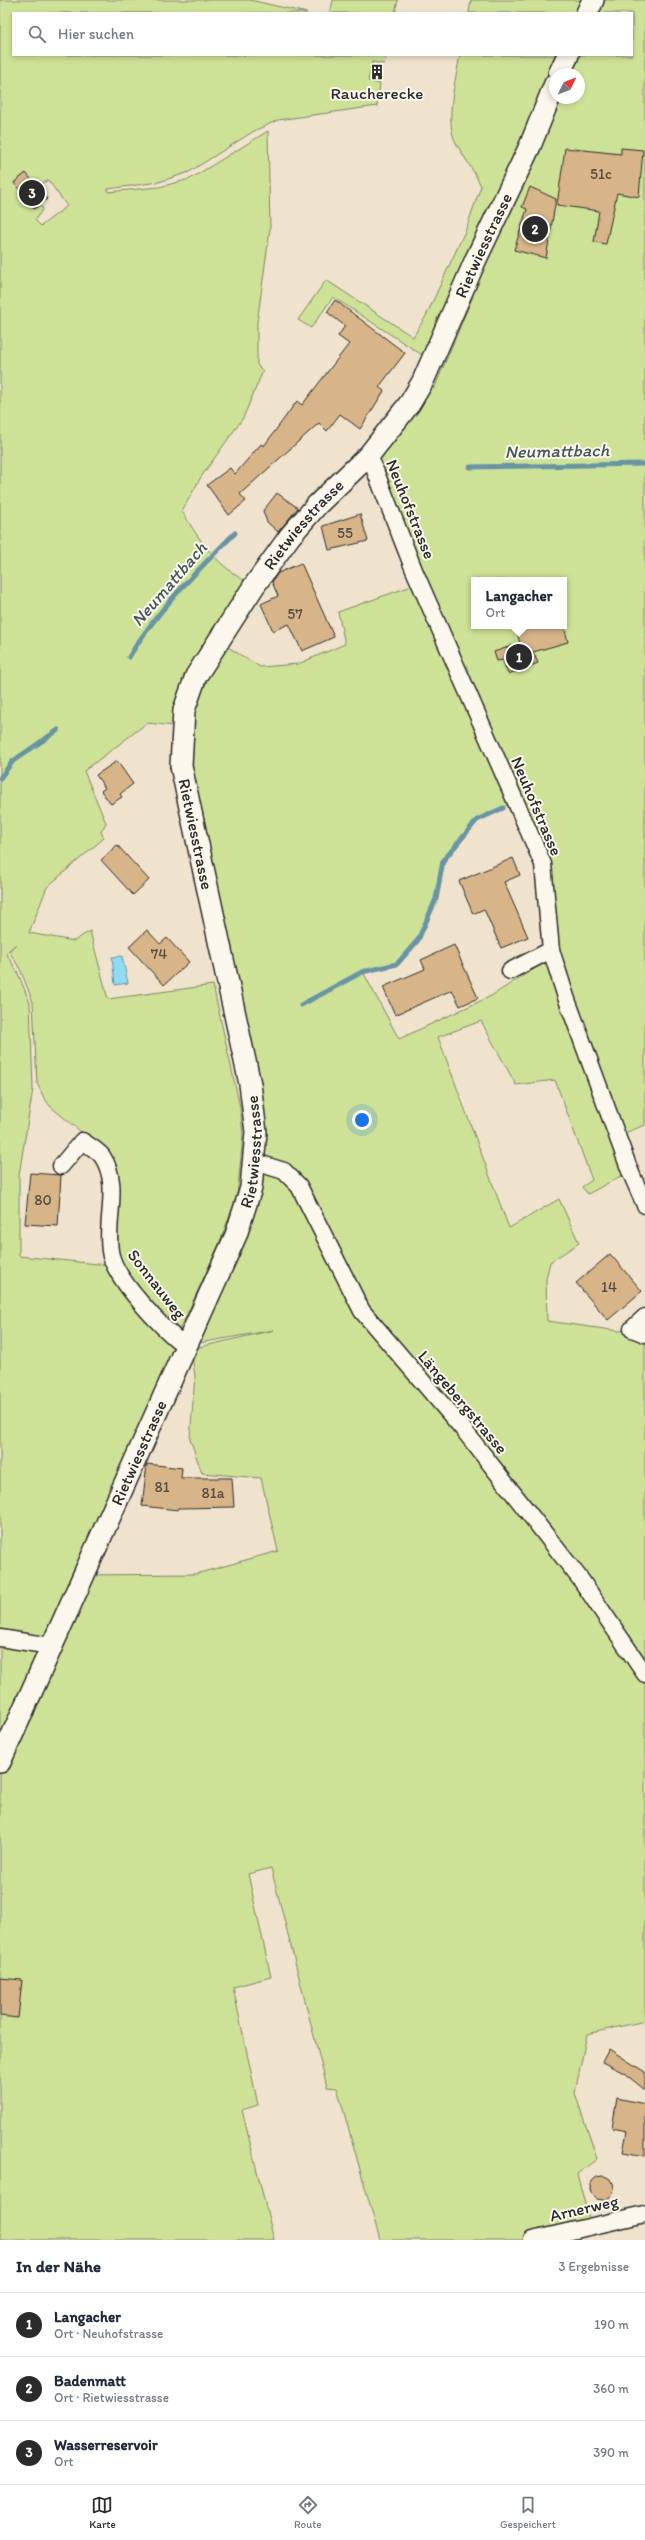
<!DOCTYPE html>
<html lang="de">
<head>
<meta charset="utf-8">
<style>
	:root { --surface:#fff; --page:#f2f2f3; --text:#1f2937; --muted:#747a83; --line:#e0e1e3; --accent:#2b2b2b }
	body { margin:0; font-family:Itim,sans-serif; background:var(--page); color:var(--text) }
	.compass { position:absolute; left:549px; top:68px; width:36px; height:36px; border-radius:50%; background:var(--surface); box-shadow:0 2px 6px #0003; rotate:47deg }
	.you { position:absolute; left:362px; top:1120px; width:14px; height:14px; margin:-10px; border:3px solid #fff; border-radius:50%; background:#1a73e8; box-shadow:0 0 0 6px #1a73e833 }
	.badge { display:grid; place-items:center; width:26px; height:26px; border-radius:50%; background:var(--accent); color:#fff; font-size:13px; font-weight:700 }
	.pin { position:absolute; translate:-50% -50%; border:2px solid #fff; box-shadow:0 1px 4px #0006 }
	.popup { position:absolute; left:471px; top:577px; width:96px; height:52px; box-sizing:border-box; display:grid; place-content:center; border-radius:0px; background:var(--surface); filter:drop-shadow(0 1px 3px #0005); font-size:13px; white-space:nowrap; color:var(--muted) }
	.popup b { font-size:15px; color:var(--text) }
	.popup::after { content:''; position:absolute; left:50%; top:100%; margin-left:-8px; border:8px solid transparent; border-top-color:var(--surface) }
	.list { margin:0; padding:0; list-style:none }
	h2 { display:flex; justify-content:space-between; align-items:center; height:52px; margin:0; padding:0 16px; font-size:17px }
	h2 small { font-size:13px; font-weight:400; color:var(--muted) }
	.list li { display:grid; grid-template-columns:26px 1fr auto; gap:12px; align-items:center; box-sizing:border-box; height:64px; padding:0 16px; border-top:1px solid var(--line) }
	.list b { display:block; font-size:15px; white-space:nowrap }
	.list p { margin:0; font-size:13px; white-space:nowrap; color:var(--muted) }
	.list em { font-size:13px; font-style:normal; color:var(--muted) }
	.icon { flex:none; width:22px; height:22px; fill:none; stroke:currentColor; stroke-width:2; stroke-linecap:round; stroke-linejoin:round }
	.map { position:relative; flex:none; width:645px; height:2240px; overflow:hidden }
	.search { position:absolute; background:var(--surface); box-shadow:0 2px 6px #0003; left:12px; right:12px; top:12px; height:44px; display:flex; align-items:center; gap:10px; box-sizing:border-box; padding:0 14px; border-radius:0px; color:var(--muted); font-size:15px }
	.sheet { height:244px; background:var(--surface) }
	nav { display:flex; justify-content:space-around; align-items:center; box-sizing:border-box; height:56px; border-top:1px solid var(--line); background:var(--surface); font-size:11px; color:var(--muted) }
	nav a { display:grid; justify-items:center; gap:2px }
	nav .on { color:var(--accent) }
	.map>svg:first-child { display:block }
	.green { fill:#cde297; stroke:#7c8661; fill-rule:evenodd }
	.water { fill:#91daf3; stroke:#6894a3 }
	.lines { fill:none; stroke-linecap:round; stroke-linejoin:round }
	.stream { stroke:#6894a3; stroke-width:5 }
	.building { fill:#d7b589; stroke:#2b2b2b }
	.minor-casing { stroke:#2b2b2b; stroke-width:19 }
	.major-casing { stroke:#2b2b2b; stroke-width:24 }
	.minor { stroke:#fbf7ec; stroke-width:16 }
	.major { stroke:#fbf7ec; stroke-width:21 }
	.labels { text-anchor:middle; stroke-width:4; stroke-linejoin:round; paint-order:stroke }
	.number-label { font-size:15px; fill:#564e42 }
	.poi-label { font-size:17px; fill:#2b2b2b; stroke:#fbf7ec }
	.street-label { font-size:17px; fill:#2b2b2b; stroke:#fbf7ec }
	.water-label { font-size:18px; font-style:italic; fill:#44575d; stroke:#fbf7ec }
</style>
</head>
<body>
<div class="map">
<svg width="645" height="2240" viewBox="0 0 645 2240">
	<rect width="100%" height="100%" fill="#f0e3ce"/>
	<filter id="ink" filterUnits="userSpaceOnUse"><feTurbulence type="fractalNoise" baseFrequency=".025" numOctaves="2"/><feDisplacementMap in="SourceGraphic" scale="8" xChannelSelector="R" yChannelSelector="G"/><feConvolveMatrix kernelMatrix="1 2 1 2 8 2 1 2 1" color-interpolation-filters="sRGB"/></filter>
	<g filter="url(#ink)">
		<!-- green -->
		<g class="green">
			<path d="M0 0H250L307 13H13V55H386L384 64 372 62 368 81 380 84 377 106 278 120 254 131 189 172 159 182 108 189V192L159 187 190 179 268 131 270 229 257 323V365L263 371 243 418 201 477 182 511C202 545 218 567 254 586L218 641 260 667 298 664 345 644 338 612 420 583 374 466 423 381 434 389 473 296 476 261 433 362 333 297 311 328 298 320 326 280 413 337 426 316 466 229 481 186C474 170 464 158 456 143 444 121 456 79 460 55H632V13H469L471 0H645V1125L617 1136 630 1171 588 1194 582 1187 592 1180 555 1080 516 1085 481 1021 438 1037 509 1228 559 1199 579 1243 550 1262 546 1279 547 1321 619 1331 632 1329 645 1334V2021L587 2034 575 2093 597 2159 577 2174 591 2226 532 2240H380L337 2088 327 2087 271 1868 248 1874 271 1977 233 1987 258 2105 242 2110 274 2240H0V1762L82 1575 196 1574 278 1551 261 1478 202 1473 190 1439 195 1376 191 1349 274 1330 193 1344 261 1175 283 1171 255 1162 183 727 147 723 84 771 106 823 101 832 104 838 47 887 29 933 74 941 90 931 108 999 213 985 240 1107 243 1135 241 1157 237 1196 219 1244 184 1321 179 1329 171 1330 117 1262 109 1155 51 1107 44 1098 37 1083 33 1002 20 969 9 951 16 944 6 953 17 971 30 1003 33 1089 19 1175V1256L108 1265 175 1351 0 1744ZM555 74H579V98H555ZM26 173 37 187 48 180 67 206 41 226 35 220 43 209 40 205 34 209 14 182ZM474 580H564V626H474ZM515 801 543 864 553 957 491 996 399 1039 363 972 397 964 418 940 436 899 443 861 477 820Z"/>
			<path d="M333 0H398L395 13H330Z"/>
		</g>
		<!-- water -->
		<path class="water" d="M122 956 128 983 115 985 112 957Z"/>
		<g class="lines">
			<!-- stream -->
			<g class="stream">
				<path d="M470 467 645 464"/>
				<path d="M129 657C157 610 196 572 235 533"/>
				<path d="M0 778 13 761 58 730"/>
				<path d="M301 1005 362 972 397 964 418 940 436 899 443 861 477 820 503 808"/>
			</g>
		</g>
		<!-- building -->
		<g class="building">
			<path d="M565 148 621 154V148L643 150 639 197 617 193 606 244 594 242 599 211 557 205Z"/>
			<path d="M26 173 47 199 34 209 14 183Z"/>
			<path d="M530 187 556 199 546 258 514 250 527 209 522 207Z"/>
			<path d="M335 300 405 353 379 387 384 391 360 429 340 414 327 431 319 423 240 494 246 501 229 515 207 485 230 468 235 474 261 444 264 446 297 401 302 405 349 344 338 336 345 326 327 312Z"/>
			<path d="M277 493 298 508 278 532 267 522 263 511Z"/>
			<path d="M360 514 368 541 329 550 323 526Z"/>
			<path d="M301 563 334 637 302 651 289 624 273 631 261 604 278 596 272 582 278 573Z"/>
			<path d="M515 626H564L568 642 533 652 538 663 508 674 503 660 497 661 494 652 520 643Z"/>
			<path d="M117 761 133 784 120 794 122 797 111 804 101 791 105 788 96 775Z"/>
			<path d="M117 845 149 880 133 895 101 860Z"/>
			<path d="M513 858 520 875 504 882 528 937 501 948 484 909 473 914 459 881Z"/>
			<path d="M147 930 160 944 167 938 189 962 164 985 129 947Z"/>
			<path d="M454 945 478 998 460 1006 452 990 395 1015 383 987 425 969 421 960Z"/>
			<path d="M30 1173 61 1175 58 1226 25 1224Z"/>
			<path d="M610 1254 642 1291 608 1320 576 1283Z"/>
			<path d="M147 1464 182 1468 181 1478H232L234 1507 178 1508V1510L142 1506Z"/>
			<path d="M0 1978 22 1980 18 2018 0 2016Z"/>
			<path d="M609 2049 645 2072V2090L624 2073 602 2062Z"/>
			<path d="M617 2098 645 2104V2156L623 2152 627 2131 612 2128Z"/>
			<circle cx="602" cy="2188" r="12"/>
		</g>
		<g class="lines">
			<defs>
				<g id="minor">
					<path d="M369 455 414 570 543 864 551 950 566 997 630 1171 645 1205"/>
					<path d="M510 971 551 950"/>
					<path d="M255 1162 284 1171 299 1186 362 1311 463 1429 581 1580 645 1674"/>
					<path d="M61 1166 82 1141C88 1145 97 1150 102 1156 121 1184 105 1219 110 1251 113 1278 163 1329 185 1346"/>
					<path d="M645 1317 632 1329 645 1334"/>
					<path d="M0 1638 51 1646"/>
					<path d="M532 2240 645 2214"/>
				</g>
				<g id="major">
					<path d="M587 13 593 0"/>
					<path d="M559 74 568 55"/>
					<path id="s1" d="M0 1762 236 1235 251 1188 256 1132 250 1084 181 766 184 710 196 676 254 586 290 536 317 505 369 455 410 403 423 381 476 259 530 146 555 84"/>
				</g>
			</defs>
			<!-- minor casing -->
			<use href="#minor" class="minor-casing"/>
			<!-- major casing -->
			<use href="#major" class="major-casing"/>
			<!-- minor -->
			<use href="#minor" class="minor"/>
			<!-- major -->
			<use href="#major" class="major"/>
		</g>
	</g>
	<!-- icons -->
	<defs>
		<symbol id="building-bare" viewBox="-9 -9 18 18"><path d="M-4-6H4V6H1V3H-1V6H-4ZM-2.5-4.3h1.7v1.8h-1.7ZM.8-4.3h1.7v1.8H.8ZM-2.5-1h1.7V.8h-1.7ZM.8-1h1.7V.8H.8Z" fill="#2b2b2b" stroke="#fbf7ec" stroke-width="2.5" paint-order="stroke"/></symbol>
	</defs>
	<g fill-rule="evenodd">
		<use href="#building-bare" x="366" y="61" width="22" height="22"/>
	</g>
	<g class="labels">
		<!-- number labels -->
		<g class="number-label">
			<text x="601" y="179">51c</text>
			<text x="345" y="538">55</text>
			<text x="295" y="619">57</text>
			<text x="159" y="959">74</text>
			<text x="43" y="1205">80</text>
			<text x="609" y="1292">14</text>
			<text x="162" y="1492">81</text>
			<text x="213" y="1498">81a</text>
		</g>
		<!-- poi labels -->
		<g class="poi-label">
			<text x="377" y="99">Raucherecke</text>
		</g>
		<!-- street labels -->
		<g class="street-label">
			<text dy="6" stroke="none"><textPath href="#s1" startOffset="1671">Rietwiesstrasse</textPath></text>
			<text transform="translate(411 509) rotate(68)" y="6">Neuhofstrasse</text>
			<text dy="6" stroke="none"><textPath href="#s1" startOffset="1335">Rietwiesstrasse</textPath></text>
			<text transform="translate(537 806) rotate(67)" y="6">Neuhofstrasse</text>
			<text transform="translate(196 834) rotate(78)" y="6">Rietwiesstrasse</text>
			<text dy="6" stroke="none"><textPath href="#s1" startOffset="663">Rietwiesstrasse</textPath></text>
			<text transform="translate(157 1284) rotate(52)" y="6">Sonnauweg</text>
			<text transform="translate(463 1402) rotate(50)" y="6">Längebergstrasse</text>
			<text dy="6" stroke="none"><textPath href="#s1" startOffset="339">Rietwiesstrasse</textPath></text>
			<text transform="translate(584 2208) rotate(-13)" y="6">Arnerweg</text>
		</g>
		<!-- water labels -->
		<g class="water-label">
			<text transform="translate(557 451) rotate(-1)" y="6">Neumattbach</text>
			<text transform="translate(169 584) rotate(-49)" y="6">Neumattbach</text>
		</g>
	</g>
</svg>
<svg class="compass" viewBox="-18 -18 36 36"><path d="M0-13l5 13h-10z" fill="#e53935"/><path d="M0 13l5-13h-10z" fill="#747a83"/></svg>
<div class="you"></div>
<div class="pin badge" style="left:519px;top:657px">1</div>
<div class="popup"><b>Langacher</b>Ort</div>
<div class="pin badge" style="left:535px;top:229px">2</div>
<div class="pin badge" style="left:32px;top:193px">3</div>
<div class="search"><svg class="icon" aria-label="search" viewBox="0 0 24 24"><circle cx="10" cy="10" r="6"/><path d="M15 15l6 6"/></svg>Hier suchen</div>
</div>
<section class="sheet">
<h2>In der Nähe<small>3 Ergebnisse</small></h2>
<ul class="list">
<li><span class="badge">1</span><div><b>Langacher</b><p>Ort · Neuhofstrasse</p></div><em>190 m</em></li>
<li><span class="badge">2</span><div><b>Badenmatt</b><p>Ort · Rietwiesstrasse</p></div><em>360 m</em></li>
<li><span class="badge">3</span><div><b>Wasserreservoir</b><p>Ort</p></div><em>390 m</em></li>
</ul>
</section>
<nav>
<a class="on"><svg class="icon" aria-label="map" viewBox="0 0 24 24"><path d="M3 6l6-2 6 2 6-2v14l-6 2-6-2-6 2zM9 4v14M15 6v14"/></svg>Karte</a>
<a><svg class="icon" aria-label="directions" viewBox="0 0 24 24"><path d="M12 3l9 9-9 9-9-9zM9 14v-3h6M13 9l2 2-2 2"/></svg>Route</a>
<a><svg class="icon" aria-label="saved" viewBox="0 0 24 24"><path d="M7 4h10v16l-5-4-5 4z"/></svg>Gespeichert</a>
</nav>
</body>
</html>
